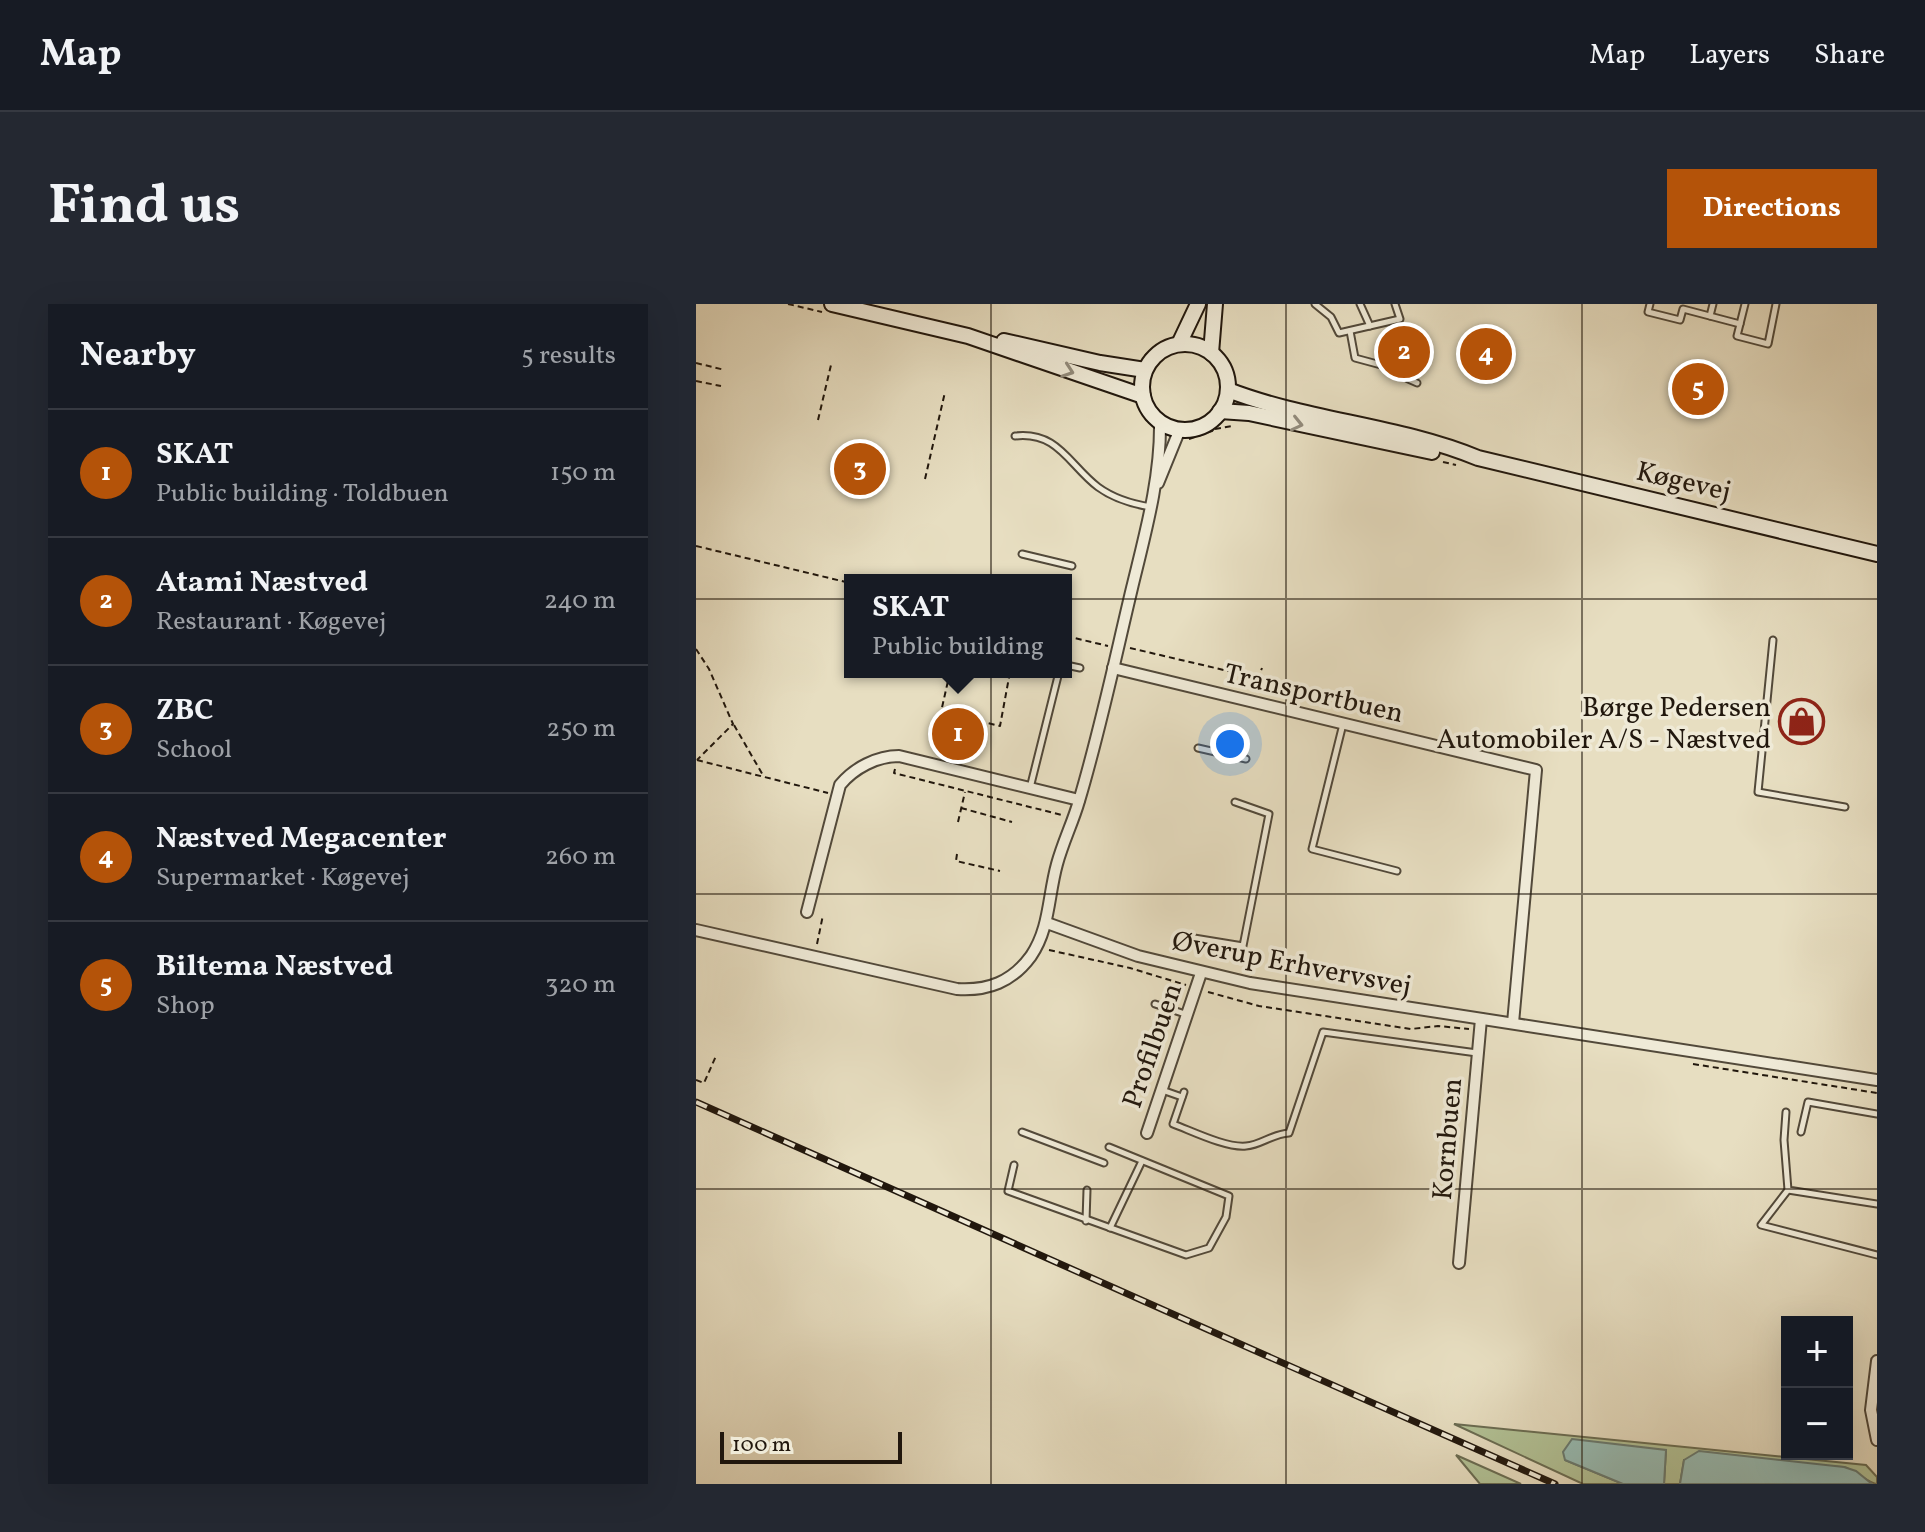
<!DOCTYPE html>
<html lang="en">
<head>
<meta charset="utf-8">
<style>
	:root { --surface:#171b24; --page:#242831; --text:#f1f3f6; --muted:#9ea1a6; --line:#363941; --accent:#b45309 }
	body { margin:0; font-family:Vollkorn,serif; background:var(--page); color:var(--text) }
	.controls { position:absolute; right:24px; bottom:24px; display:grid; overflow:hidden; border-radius:0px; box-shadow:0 8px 32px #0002 }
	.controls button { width:72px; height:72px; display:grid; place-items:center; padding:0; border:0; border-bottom:2px solid var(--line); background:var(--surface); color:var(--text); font:40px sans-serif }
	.scale { position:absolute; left:24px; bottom:20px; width:182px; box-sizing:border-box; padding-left:8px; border:4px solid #21170d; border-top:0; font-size:22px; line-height:28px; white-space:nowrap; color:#21170d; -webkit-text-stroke:6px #efead7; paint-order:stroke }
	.you { position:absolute; left:534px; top:440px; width:28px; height:28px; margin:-20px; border:6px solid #fff; border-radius:50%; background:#1a73e8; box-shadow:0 0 0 12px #1a73e833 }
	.badge { display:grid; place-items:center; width:52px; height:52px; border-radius:50%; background:var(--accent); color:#fff; font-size:26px; font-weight:700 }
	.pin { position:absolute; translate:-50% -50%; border:4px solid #fff; box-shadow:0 2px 8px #0006 }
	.popup { position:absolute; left:148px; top:270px; width:228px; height:104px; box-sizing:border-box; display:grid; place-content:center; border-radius:0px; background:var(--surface); filter:drop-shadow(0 2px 6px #0005); font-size:26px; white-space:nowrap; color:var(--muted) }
	.popup b { font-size:30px; color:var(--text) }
	.popup::after { content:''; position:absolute; left:50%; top:100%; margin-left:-16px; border:16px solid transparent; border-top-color:var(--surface) }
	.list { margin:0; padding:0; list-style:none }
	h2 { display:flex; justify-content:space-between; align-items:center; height:104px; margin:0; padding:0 32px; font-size:34px }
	h2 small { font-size:26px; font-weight:400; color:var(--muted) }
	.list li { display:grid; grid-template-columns:52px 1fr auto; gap:24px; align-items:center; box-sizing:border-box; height:128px; padding:0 32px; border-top:2px solid var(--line) }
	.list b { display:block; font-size:30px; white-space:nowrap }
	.list p { margin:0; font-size:26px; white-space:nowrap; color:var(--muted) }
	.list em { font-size:26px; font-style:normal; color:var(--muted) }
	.map { position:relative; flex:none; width:1181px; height:1180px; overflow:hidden; border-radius:0px }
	header { display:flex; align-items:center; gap:48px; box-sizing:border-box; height:112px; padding:0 40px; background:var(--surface); border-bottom:2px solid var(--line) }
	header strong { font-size:38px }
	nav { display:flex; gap:44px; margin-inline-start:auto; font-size:28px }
	.intro { display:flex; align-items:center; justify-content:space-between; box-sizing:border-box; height:192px; padding:0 48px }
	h1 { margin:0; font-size:56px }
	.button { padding:20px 36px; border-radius:0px; background:var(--accent); color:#fff; font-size:28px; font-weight:700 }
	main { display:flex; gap:48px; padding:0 48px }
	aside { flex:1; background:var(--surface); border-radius:0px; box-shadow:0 8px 32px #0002 }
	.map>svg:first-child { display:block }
	.green { fill:#b2c296; stroke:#6a6c52; stroke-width:2 }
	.water { fill:#97bcb4; stroke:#687a71; stroke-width:2 }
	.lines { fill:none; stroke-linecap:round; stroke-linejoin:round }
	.lane-casing { stroke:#52493a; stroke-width:9 }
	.street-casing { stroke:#52493a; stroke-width:14 }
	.secondary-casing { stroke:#21170d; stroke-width:18 }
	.path { stroke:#21170d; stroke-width:2; stroke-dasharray:6 4; stroke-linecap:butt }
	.lane { stroke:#efead7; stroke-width:5 }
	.street { stroke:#efead7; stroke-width:10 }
	.secondary { stroke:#efead7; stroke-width:14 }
	.rail-casing { stroke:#21170d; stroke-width:7 }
	.rail { stroke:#efead7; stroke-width:4; stroke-dasharray:12; stroke-linecap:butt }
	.oneway { stroke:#928b7c }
	.grid { fill:none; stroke:#21170d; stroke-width:2; stroke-opacity:0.55 }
	.labels { text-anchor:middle; stroke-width:7; stroke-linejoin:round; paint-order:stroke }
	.street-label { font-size:28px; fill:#21170d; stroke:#efead7 }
	.poi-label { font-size:28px; fill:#21170d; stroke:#efead7; text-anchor:end }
</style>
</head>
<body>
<header>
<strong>Map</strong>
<nav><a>Map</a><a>Layers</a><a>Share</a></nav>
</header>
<div class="intro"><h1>Find us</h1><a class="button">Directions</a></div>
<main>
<aside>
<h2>Nearby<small>5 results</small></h2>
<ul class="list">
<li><span class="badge">1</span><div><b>SKAT</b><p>Public building · Toldbuen</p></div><em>150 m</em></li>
<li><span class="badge">2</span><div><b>Atami Næstved</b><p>Restaurant · Køgevej</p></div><em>240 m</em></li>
<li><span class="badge">3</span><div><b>ZBC</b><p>School</p></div><em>250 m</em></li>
<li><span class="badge">4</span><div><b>Næstved Megacenter</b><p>Supermarket · Køgevej</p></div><em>260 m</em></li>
<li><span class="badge">5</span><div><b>Biltema Næstved</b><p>Shop</p></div><em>320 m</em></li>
</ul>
</aside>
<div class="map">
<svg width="1181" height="1180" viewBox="0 0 1181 1180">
	<rect width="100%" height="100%" fill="#e7dec1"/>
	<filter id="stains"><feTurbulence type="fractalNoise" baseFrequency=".0025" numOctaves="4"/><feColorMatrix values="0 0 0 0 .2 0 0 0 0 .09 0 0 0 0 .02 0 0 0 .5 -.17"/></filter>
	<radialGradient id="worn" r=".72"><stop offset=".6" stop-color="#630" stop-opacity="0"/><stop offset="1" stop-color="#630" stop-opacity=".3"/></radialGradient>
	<!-- green -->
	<g class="green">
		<path d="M758 1120 1170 1161 1181 1173V1180C1174 1180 1158 1166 1148 1163L988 1156 984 1180H968L970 1146 869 1156 927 1180H887Z"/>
		<path d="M760 1151 825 1180H784Z"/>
	</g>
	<!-- water -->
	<g class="water">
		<path d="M876 1135 970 1146 968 1180H927L869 1156 867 1148Z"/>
		<path d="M1003 1147 1148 1163 1160 1167 1176 1180H984L988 1156Z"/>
	</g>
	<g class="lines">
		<defs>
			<g id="lane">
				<path d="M619 0 635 13 643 29 704 15 699 0"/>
				<path d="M664 0 674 22"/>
				<path d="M954 0 952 8 984 16 987 5 1044 20 1041 32 1072 40 1080 0"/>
				<path d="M1014 12 1017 0"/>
				<path d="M1044 20 1049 0"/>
				<path d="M654 27 659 54 711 68 712 75 721 79"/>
				<path d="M319 132C362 127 373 161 402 183 417 194 436 200 455 203"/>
				<path d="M326 250 376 262"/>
				<path d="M1077 336 1062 488 1149 503"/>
				<path d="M370 361 384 364"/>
				<path d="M647 420 616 545 701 567"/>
				<path d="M502 444 550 455"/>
				<path d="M334 484 363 368"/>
				<path d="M492 633 547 642 573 510 539 498"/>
				<path d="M459 700 489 710"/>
				<path d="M466 786 486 793"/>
				<path d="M488 788 477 820C496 827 530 844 550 842 565 841 576 830 593 829L627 728 781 749"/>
				<path d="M1090 808 1088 836 1092 886 1181 900"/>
				<path d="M326 828 408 859"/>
				<path d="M1105 828 1112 798 1181 810"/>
				<path d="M318 861 312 887 490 951 513 944 530 913 533 892 413 843"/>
				<path d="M1092 886 1065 921 1181 951"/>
				<path d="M390 917 391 886"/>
				<path d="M414 924 446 857"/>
			</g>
			<g id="street">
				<path d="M462 179 484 125"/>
				<path d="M417 364 840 466 817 719"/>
				<path d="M111 608 144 481C158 464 181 452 203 452L383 496"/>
				<path d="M351 619 442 652 554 679 1181 776"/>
				<path d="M0 626 261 685C292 687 316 678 335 652 354 624 352 592 361 560 367 538 377 518 383 497 404 427 419 355 436 284 449 230 465 174 464 117"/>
				<path d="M451 829 505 669"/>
				<path d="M763 959 785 715"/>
				<path d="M1181 1057 1175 1106 1181 1136"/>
			</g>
			<g id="secondary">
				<path d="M136 0 272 32 447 92"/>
				<path d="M308 37 404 59 449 66"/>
				<path d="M483 40 502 0"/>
				<circle cx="489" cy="83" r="43"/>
				<path d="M515 49 519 0"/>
				<path d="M532 86C612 117 702 121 782 154L1181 250"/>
				<path d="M524 107 553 109 736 148"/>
			</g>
		</defs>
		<!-- lane casing -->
		<use href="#lane" class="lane-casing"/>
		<!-- street casing -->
		<use href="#street" class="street-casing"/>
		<!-- secondary casing -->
		<use href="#secondary" class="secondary-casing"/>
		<!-- path -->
		<g class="path">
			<path d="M92 0 126 8"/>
			<path d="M449 51 471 37"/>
			<path d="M527 52 538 75"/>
			<path d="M0 59 29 66"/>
			<path d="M0 77 25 82"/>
			<path d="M444 105 451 117"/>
			<path d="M122 116 135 61"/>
			<path d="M519 125 536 122"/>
			<path d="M493 135 516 127 522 120"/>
			<path d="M747 158 760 161"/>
			<path d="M229 175 249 88"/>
			<path d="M0 242 154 279"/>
			<path d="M370 332 412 342"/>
			<path d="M434 344 562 374 566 364"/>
			<path d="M0 345 13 365 37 420 1 456"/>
			<path d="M254 368 245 408 304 422 314 368"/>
			<path d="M38 421 68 473"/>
			<path d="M1 456 132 489"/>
			<path d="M199 465 198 469 366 511"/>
			<path d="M265 504 316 518"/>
			<path d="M262 518 269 488"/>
			<path d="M261 550 260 557 304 567"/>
			<path d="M121 640 127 611"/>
			<path d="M353 646 434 664 490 681"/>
			<path d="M512 688 563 702 715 725 742 722 773 725"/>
			<path d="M997 760 1181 789"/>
			<path d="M0 776 8 779 20 752"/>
		</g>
		<!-- lane -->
		<use href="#lane" class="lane"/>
		<!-- street -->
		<use href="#street" class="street"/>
		<!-- secondary -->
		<use href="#secondary" class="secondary"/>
		<defs>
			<path id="rail" d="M0 798 859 1180"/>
		</defs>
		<!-- rail casing -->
		<use href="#rail" class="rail-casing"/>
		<!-- rail -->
		<use href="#rail" class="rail"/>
	</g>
	<!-- one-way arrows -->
	<defs><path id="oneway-chevron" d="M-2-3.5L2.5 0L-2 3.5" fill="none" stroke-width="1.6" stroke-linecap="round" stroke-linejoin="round" transform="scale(2)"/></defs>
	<g class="oneway">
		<use href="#oneway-chevron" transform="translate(372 67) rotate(19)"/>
		<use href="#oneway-chevron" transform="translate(601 120) rotate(13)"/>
	</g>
	<!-- grid -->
	<path class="grid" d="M295 0V1180M590 0V1180M886 0V1180M0 295H1181M0 590H1181M0 885H1181"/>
	<!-- icons -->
	<defs>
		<symbol id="shop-ring" viewBox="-11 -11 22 22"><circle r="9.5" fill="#efead7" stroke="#8f2418" stroke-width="1.5"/><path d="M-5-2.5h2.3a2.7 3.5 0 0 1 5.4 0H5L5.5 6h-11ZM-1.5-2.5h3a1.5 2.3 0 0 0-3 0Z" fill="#8f2418"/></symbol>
	</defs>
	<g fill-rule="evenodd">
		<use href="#shop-ring" x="1080" y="392" width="51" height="51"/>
	</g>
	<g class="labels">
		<!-- street labels -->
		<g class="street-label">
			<text transform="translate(988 176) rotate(13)" y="10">Køgevej</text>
			<text transform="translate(618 388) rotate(13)" y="10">Transportbuen</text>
			<text transform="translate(596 658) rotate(11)" y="10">Øverup Erhvervsvej</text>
			<text transform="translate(455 741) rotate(-71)" y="10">Profilbuen</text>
			<text transform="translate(750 835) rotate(-85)" y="10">Kornbuen</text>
		</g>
		<!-- poi labels -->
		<g class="poi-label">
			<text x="1075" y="412">Børge Pedersen<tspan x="1075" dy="32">Automobiler A/S - Næstved</tspan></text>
		</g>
	</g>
	<rect width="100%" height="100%" filter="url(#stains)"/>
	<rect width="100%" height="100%" fill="url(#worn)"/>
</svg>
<div class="controls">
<button>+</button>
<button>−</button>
</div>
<div class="scale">100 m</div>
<div class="you"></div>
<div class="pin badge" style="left:262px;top:430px">1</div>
<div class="popup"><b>SKAT</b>Public building</div>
<div class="pin badge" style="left:708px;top:48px">2</div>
<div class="pin badge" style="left:164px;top:165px">3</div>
<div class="pin badge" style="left:790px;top:50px">4</div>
<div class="pin badge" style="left:1002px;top:85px">5</div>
</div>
</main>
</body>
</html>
